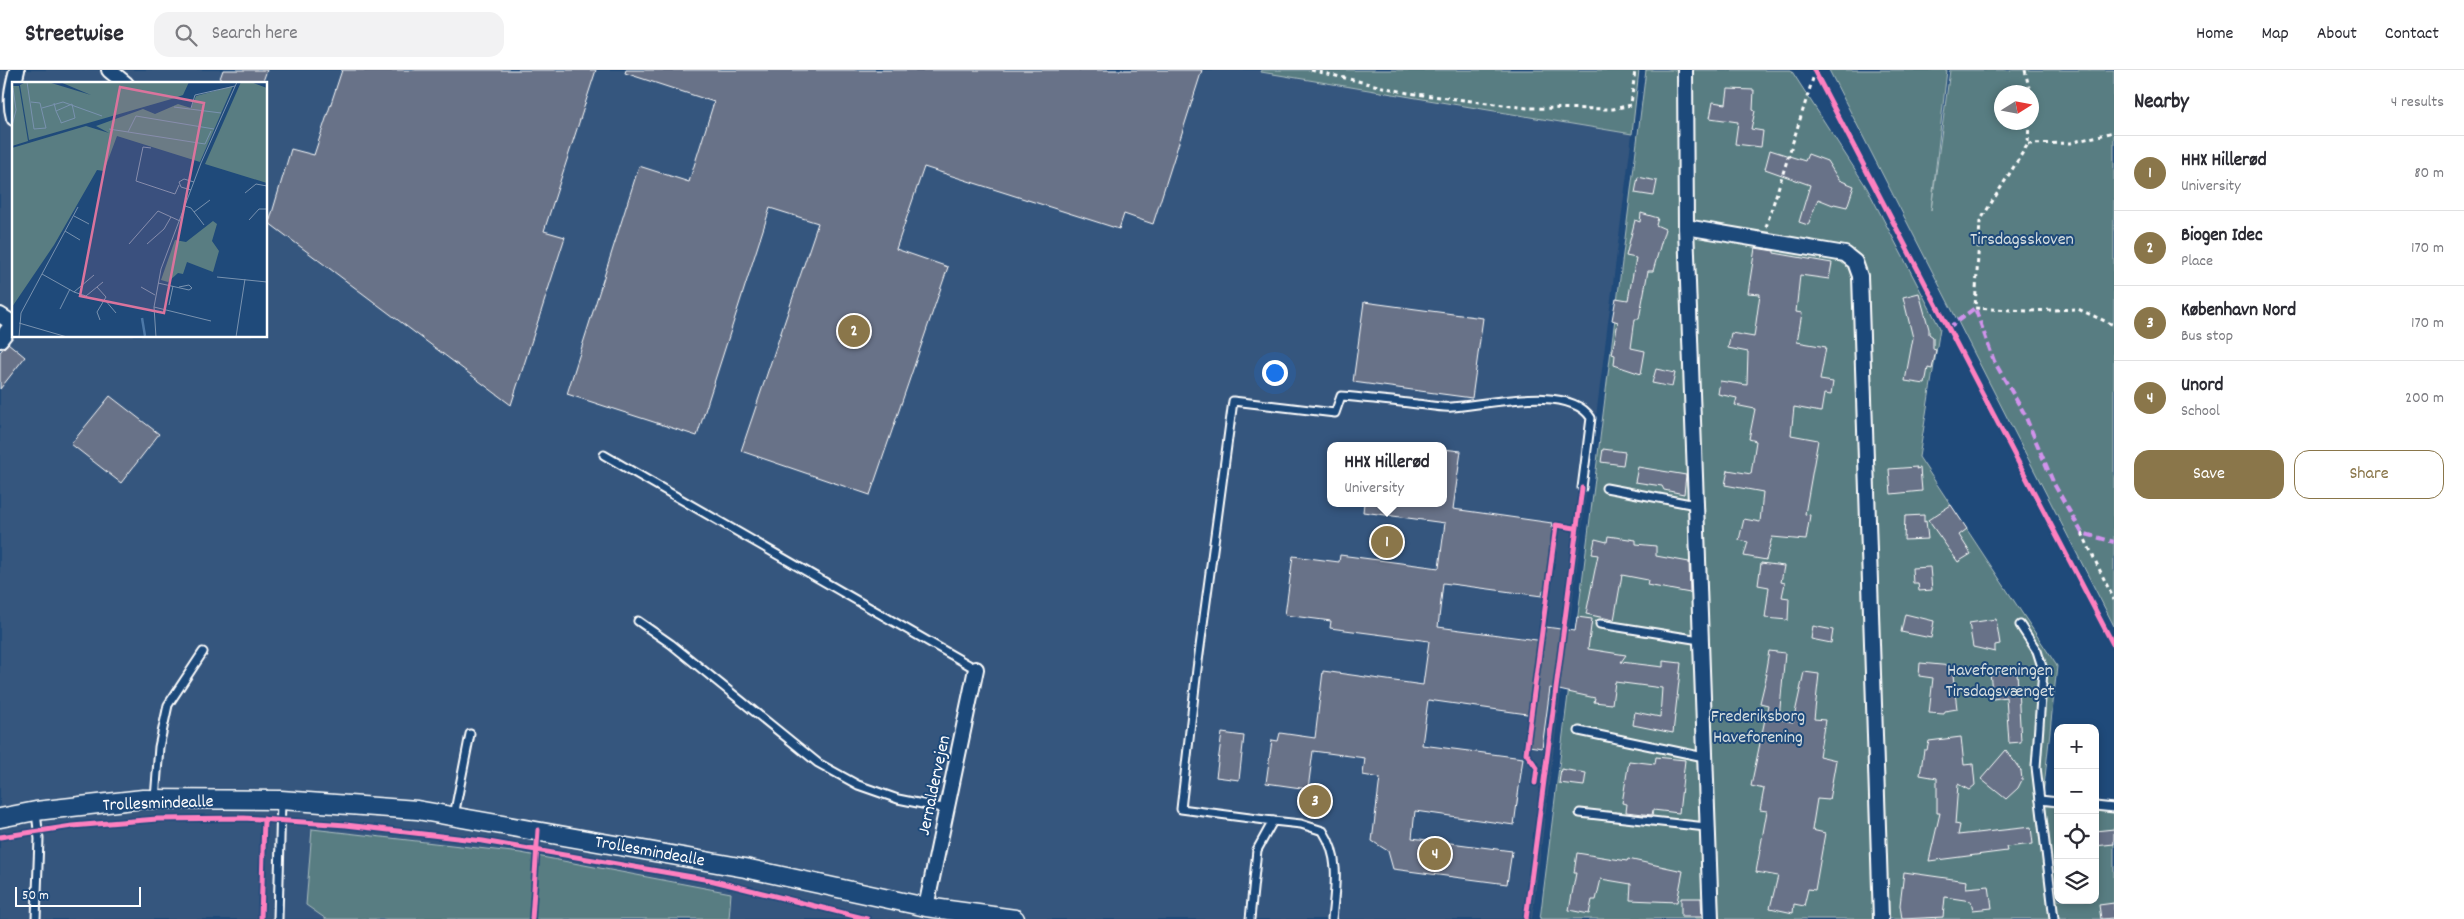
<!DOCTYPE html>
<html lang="en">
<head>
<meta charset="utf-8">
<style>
	:root { --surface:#fff; --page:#f2f2f3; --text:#2b2b33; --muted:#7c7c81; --line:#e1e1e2; --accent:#8a764a }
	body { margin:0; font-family:Dekko,sans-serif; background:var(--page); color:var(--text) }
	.controls { position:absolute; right:15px; bottom:15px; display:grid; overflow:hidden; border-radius:10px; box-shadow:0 2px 8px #0003 }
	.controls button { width:45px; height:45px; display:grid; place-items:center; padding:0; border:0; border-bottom:1px solid var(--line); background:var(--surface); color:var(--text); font:25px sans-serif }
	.compass { position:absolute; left:1994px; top:15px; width:45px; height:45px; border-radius:50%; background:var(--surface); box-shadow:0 2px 8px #0003; rotate:79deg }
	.scale { position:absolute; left:15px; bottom:12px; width:126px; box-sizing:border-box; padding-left:5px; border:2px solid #fff; border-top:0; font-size:14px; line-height:18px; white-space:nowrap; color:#fff; -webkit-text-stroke:4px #1f4a7a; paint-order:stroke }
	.you { position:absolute; left:1274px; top:302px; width:18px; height:18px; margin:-12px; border:4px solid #fff; border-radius:50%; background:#1a73e8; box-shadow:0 0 0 8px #1a73e833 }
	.badge { display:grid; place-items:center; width:32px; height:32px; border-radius:50%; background:var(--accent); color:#fff; font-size:16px; font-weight:700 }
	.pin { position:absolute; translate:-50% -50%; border:2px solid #fff; box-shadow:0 1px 5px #0006 }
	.popup { position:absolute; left:1327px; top:372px; width:120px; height:65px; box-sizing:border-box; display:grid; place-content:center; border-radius:10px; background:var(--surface); filter:drop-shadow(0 1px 4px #0005); font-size:16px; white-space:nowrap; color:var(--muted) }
	.popup b { font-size:19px; color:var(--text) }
	.popup::after { content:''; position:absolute; left:50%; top:100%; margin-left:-10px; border:10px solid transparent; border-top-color:var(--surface) }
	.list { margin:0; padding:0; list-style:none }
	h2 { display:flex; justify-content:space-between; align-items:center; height:65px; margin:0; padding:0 20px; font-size:21px }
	h2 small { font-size:16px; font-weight:400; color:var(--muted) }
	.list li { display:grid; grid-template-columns:32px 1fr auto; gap:15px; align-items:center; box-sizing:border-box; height:75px; padding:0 20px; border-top:1px solid var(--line) }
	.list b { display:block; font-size:19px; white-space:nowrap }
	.list p { margin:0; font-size:16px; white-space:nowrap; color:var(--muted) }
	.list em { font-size:16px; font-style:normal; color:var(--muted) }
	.actions { display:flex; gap:10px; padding:15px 20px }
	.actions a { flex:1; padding:11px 0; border:1px solid var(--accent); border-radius:15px; text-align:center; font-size:18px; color:var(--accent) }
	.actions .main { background:var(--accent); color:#fff }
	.icon { flex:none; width:28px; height:28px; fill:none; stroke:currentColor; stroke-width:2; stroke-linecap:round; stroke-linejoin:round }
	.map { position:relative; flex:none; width:2114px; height:849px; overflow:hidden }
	header { display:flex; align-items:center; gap:30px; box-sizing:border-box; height:70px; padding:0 25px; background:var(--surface); border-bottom:1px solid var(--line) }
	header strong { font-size:24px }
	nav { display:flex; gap:28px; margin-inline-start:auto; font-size:18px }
	.search { width:350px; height:45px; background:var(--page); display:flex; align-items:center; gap:12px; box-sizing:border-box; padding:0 18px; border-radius:15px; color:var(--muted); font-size:19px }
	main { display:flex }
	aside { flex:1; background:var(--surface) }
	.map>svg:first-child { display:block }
	.built { fill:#35567e; fill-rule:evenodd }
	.green { fill:#597d82; stroke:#acbec0; fill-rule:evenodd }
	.building { fill:#687288; stroke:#fff }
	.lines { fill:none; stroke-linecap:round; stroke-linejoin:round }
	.service-casing { stroke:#fff; stroke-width:11 }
	.minor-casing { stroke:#fff; stroke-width:18 }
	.tertiary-casing { stroke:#fff; stroke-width:21 }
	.path { stroke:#fff; stroke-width:3; stroke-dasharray:4 4; stroke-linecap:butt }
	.service { stroke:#1f4a7a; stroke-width:7 }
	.minor { stroke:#1f4a7a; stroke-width:14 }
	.tertiary { stroke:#1f4a7a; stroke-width:18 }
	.quiet { stroke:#d193ec; stroke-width:4; stroke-dasharray:8 4; stroke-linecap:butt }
	.cycleway-casing { stroke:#1f4a7a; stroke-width:8 }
	.cycleway { stroke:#ff80c0; stroke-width:5 }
	.labels { text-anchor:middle; stroke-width:4; stroke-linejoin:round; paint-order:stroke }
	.park-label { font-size:18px; fill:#d6dee0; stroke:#1f4a7a }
	.street-label { font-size:18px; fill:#fff; stroke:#1f4a7a }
	.inset-river { fill:none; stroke:#4c78a7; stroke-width:2.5 }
	.inset-road { fill:none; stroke:#7992af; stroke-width:1 }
	.view { fill:#da749d; fill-opacity:0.15; stroke:#da749d; stroke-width:2.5 }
	.inset-edge { fill:none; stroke:#fff; stroke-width:2.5 }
</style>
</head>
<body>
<header>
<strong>Streetwise</strong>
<div class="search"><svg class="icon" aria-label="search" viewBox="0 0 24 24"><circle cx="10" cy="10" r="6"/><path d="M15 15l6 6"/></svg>Search here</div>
<nav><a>Home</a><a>Map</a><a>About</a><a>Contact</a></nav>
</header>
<main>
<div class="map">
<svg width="2114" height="849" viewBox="0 0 2114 849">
	<rect width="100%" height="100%" fill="#1f4a7a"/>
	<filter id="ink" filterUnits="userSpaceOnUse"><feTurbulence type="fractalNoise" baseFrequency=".02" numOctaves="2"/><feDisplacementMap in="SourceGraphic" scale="10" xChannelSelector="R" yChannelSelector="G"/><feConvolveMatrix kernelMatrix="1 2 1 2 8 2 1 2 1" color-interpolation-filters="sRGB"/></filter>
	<g filter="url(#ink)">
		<!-- built -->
		<path class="built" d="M0 0H1262V2L1632 64 1532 849H0ZM14 14H266V266H14ZM1331 376H1443V433H1331Z"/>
		<!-- green -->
		<g class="green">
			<path d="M1262 0H1639L1632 64 1261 2Z"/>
			<path d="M1646 0H1791L1867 118 1940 258 1919 387 2057 596 2043 726 2058 729V830H2095V737L2114 741V849H1540Z"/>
			<path d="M1829 0H1947L1931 140 1950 0H2114V556ZM2002 22H2032V52H2002Z"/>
			<path d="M312 759 521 783 731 823 729 849H326L306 835Z"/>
		</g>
		<!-- building -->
		<g class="building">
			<path d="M223 0H267L262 14H218Z"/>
			<path d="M342 0H596L544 161 565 167 511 335 269 153 291 79 314 85Z"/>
			<path d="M626 0H1202L1153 154 1124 144 1119 159 924 97 896 179 948 197 870 425 741 381 818 153 770 138 697 366 567 324 639 96 689 112 714 32 625 3Z"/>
			<path d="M1728 19 1754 20 1753 40 1755 41 1751 59 1763 61 1761 77 1735 74 1738 52 1710 48 1713 32 1726 34Z"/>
			<path d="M1770 80 1805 91 1808 84 1827 91 1839 110 1854 116 1847 137 1834 134 1833 135 1818 129 1808 155 1799 152 1810 115 1765 99Z"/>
			<path d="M1638 107 1657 111 1654 126 1635 123Z"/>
			<path d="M1641 143 1658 148 1656 155 1665 159 1653 201H1648L1639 249H1635L1631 278 1645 281 1641 304 1614 295 1615 285 1612 284 1618 252 1612 250 1616 228 1628 230 1636 188 1626 186 1635 150 1640 152Z"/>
			<path d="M1755 178 1774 181V183L1832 193 1829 209 1800 205 1796 242 1802 243 1797 272 1826 277 1820 310 1833 312 1831 325 1824 324 1821 342 1794 337 1791 365 1818 370 1805 444 1810 445 1806 470 1772 467 1766 490 1744 486 1748 472 1739 470 1744 449 1760 452 1763 422 1725 415 1728 400 1751 404 1756 371 1749 369 1755 339 1735 335 1737 328 1718 324 1720 311 1747 315 1748 282 1728 278 1731 263 1754 267 1760 224 1748 223Z"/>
			<path d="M1919 223 1929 259V264L1933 267V279L1936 280 1932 299 1928 298 1925 314 1905 311 1913 268 1903 227Z"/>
			<path d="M1364 232 1483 248 1472 328 1353 312Z"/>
			<path d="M8 273 25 287 0 319V282Z"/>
			<path d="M1656 299 1675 303 1672 317 1652 313Z"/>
			<path d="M110 326 159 364 121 413 71 374Z"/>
			<path d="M1443 379 1461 381 1453 439 1552 453 1551 458H1554L1546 520H1543L1542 526 1443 513 1438 557 1544 571 1546 557 1575 561 1577 547 1592 549 1588 579 1626 585 1621 592 1663 597V591L1681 593 1673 663 1633 655 1635 642 1660 647 1662 618 1615 612 1612 634 1594 632 1595 628 1550 618 1542 678 1529 676 1534 645 1428 630 1422 675 1523 688 1514 755 1415 741 1412 768 1512 781 1507 814 1393 799 1388 781 1372 771 1380 708 1363 705 1365 688 1313 681 1308 719 1266 713 1272 670 1278 671 1280 663 1315 668 1323 601 1423 615 1429 571 1330 558 1331 551 1285 545 1293 486 1339 492 1340 485 1439 498 1445 453 1363 442 1364 433H1443Z"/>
			<path d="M1603 379 1625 382 1623 395 1601 392Z"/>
			<path d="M1638 397 1686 405 1684 424 1664 420 1662 416 1635 412Z"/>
			<path d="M1917 397 1916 399 1920 398 1922 421 1891 424 1889 399Z"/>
			<path d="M1951 435 1967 459 1959 465 1971 484 1958 492 1928 450Z"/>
			<path d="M1924 445V452L1926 451 1928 469 1904 470 1905 446Z"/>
			<path d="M1608 466 1636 470V474L1656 476V486L1689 492 1690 523 1647 515 1648 510 1622 505 1614 550 1586 544 1598 485 1592 484 1595 469 1607 472Z"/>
			<path d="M1761 493 1784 496 1781 512 1785 513 1782 527 1789 528 1788 550 1765 548 1769 517 1758 515Z"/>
			<path d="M1930 497 1932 520 1919 521 1918 513H1913L1912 498Z"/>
			<path d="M1905 544 1934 551 1931 568 1901 562Z"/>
			<path d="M1996 549 2000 574 1995 575V582L1973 577 1969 553Z"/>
			<path d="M1813 556 1833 560 1831 573 1811 569Z"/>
			<path d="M1769 581 1785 583 1779 649 1793 652 1804 602 1819 604 1814 649 1825 650 1819 686 1836 690 1829 730 1817 729 1812 760 1825 763 1815 820 1808 819 1804 836 1794 834 1793 843 1770 838 1778 806 1756 802 1767 741 1760 740 1764 719 1751 716 1768 635 1760 633 1767 604H1765Z"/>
			<path d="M1920 593 1952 596 1957 639 1945 641 1944 644 1929 643 1933 608 1919 606Z"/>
			<path d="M2006 601 2017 602 2021 672 2009 673 2006 627 1993 629 1990 603Z"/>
			<path d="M1222 663 1244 666 1239 710 1216 707Z"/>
			<path d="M1961 667 1964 695 1973 694 1975 715 1969 720 1958 714 1955 754 1960 755 1958 765 2031 757 2033 774 2006 777 2007 781 1929 791 1940 743H1937V708L1920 705 1924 680H1927L1929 671Z"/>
			<path d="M2006 680 2021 701 2022 710 2018 718 2006 729 1981 709Z"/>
			<path d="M1656 687 1685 690 1679 743 1653 740 1652 745 1626 742 1627 734 1622 733 1629 691 1655 694Z"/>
			<path d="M1561 699 1586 703 1584 716 1559 713Z"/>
			<path d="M2114 759V774L2095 776V761Z"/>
			<path d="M1577 783 1627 791 1628 789 1683 801 1677 832 1630 830 1631 814 1601 809 1596 830H1592L1589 844 1569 840 1576 803H1574Z"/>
			<path d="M1904 802 1967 811 1966 818 1989 816 1992 838 1973 840 1971 831 1945 827 1943 847 1902 849 1900 835Z"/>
			<path d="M1681 828H1701L1702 847H1681Z"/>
			<path d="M2114 833V848L2101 849 2099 835Z"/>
		</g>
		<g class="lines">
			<defs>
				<g id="service">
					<path d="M604 385 976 599"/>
					<path d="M1606 418 1696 435"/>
					<path d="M638 551 671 574 818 693 858 715 898 729 947 739"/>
					<path d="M1600 554 1700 570"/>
					<path d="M2020 555 2037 581 2043 600 2036 697 2054 849"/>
					<path d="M1579 661 1704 687"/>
					<path d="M155 729 159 677 168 635 203 582"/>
					<path d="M2040 730 2058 732"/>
					<path d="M2095 736 2114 738"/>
					<path d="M1580 743 1706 757"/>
					<path d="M454 746 470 664"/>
					<path d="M1273 751 1181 739 1197 599 1233 331 1335 343 1341 326C1366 328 1392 331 1417 334 1428 335 1441 338 1452 337 1486 335 1569 313 1591 348L1582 418"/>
					<path d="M36 849 39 769 36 742"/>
					<path d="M278 849 281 730"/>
					<path d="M1250 849 1257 780 1273 751 1301 754 1323 761C1341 789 1335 818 1332 849"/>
				</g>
				<g id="minor">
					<path d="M109 0 126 14"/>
					<path d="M1685 0 1686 157 1711 849"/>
					<path d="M14 48C9 31 13 16 17 0"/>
					<path d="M1686 157 1845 184 1855 192 1860 206 1881 849"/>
					<path d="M0 245 14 254"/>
					<path d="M0 270 13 253"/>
					<path d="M926 837 976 599"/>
				</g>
				<path id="tertiary" d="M0 748 36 741 143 729 281 730 417 740 745 798 926 837 1015 849"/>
			</defs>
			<!-- service casing -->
			<use href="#service" class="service-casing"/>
			<!-- minor casing -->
			<use href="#minor" class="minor-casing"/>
			<!-- tertiary casing -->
			<use href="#tertiary" class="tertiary-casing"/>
			<!-- path -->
			<g class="path">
				<path d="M1311 0 1408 23 1527 38 1613 39 1631 35 1635 0"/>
				<path d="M2025 0 2030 22"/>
				<path d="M2029 52 2028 74 1980 151 1975 238 2028 241 2078 239 2114 255"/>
				<path d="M2028 74 2070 73 2114 62"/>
				<path d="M1766 157 1815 2"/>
				<path d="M2082 463 2114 530"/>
			</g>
			<!-- service -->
			<use href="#service" class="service"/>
			<!-- minor -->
			<use href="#minor" class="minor"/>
			<!-- tertiary -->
			<use href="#tertiary" class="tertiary"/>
			<!-- quiet -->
			<path class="quiet" d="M1948 258 1975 238 1994 291 2024 343 2054 414 2082 463 2114 472"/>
			<defs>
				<g id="cycleway">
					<path d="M1814 0 2114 576"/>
					<path d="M1535 713 1537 698 1526 683 1556 455 1575 458"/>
					<path d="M0 767 72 756 157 749 244 748 346 755 483 771 710 810 867 849"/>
					<path d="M261 849 264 749"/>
					<path d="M532 849 538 760"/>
					<path d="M1526 849 1582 418"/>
				</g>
			</defs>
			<!-- cycleway casing -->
			<use href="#cycleway" class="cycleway-casing"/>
			<!-- cycleway -->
			<use href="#cycleway" class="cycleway"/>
		</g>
	</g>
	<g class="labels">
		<!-- park labels -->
		<g class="park-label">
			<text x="2022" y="174">Tirsdagsskoven</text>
			<text x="2000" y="605">Haveforeningen<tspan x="2000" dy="21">Tirsdagsvænget</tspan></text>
			<text x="1758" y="651">Frederiksborg<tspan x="1758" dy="21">Haveforening</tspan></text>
		</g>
		<!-- street labels -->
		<g class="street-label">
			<text transform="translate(933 715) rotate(-78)" y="6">Jernaldervejen</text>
			<text transform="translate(158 732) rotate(-2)" y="6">Trollesmindealle</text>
			<text transform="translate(650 780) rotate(10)" y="6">Trollesmindealle</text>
		</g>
	</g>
	<!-- overview -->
	<g transform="translate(12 12)">
		<rect width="255" height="255" fill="#1f4a7a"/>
		<path d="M14 0H36L79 13 48 0H177L171 13 163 16 17 58 8 3ZM229 0H239L255 6V101L193 82ZM0 4H7L16 59 0 64ZM221 4 188 80 105 54 92 89 85 88 42 163 0 225V66L74 44 97 51 84 44 131 27 143 32 166 22 179 26 184 14ZM201 139 205 142 200 159 207 169 201 190 175 180 171 192 166 191 156 200 149 198 163 158 174 160Z" fill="#597d82"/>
		<path class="inset-river" d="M130 236 133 254"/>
		<path class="inset-road" d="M15 0 22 47 34 46 28 21 19 20M42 21 44 29 49 40V41L63 36 60 22 44 29M162 25 209 31M30 26 51 20 90 34M179 26 183 13 223 4M0 44 4 28 1 6M97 47 193 62 199 49M116 50 124 34 202 47M139 66 131 65 124 99 163 112 167 103M179 108 169 105 167 100 172 97 182 100M233 111 244 102 255 104M173 124 179 126 192 143M182 130 198 118M62 134 77 142M237 138 247 127H255M53 149 68 158M117 162 146 129 168 139M135 162 152 147 159 135M30 192 62 210 82 193M205 195 255 200M146 201 177 208 180 206 177 203 167 205M85 205 94 215 85 230 88 238M129 205 143 213M62 210 74 214 91 200M93 218 104 231M157 223 161 204M142 225 199 239M48 227 58 207M7 241 55 255M7 255 9 231 66 125M144 255 142 225 149 187 189 81 225 0M224 255 233 197"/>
		<path class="view" d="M108 5 192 21 152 231 68 214Z"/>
		<rect width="255" height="255" class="inset-edge"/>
	</g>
</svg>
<div class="controls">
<button>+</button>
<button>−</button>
<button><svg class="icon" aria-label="locate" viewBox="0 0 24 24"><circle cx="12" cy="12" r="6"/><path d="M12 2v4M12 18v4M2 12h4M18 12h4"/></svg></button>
<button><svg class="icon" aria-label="layers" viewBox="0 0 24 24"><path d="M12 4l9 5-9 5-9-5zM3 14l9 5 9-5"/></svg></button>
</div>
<svg class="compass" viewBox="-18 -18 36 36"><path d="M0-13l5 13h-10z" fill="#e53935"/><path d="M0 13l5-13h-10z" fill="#7c7c81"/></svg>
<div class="scale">50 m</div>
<div class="you"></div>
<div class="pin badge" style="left:1387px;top:472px">1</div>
<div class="popup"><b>HHX Hillerød</b>University</div>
<div class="pin badge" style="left:854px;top:261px">2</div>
<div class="pin badge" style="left:1315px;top:731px">3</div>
<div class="pin badge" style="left:1435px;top:784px">4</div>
</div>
<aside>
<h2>Nearby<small>4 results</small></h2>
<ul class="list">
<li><span class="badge">1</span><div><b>HHX Hillerød</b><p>University</p></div><em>80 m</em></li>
<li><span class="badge">2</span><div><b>Biogen Idec</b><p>Place</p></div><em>170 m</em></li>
<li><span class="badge">3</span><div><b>København Nord</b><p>Bus stop</p></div><em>170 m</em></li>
<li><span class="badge">4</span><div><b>Unord</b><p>School</p></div><em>200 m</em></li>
</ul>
<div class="actions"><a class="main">Save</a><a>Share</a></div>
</aside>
</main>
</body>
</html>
